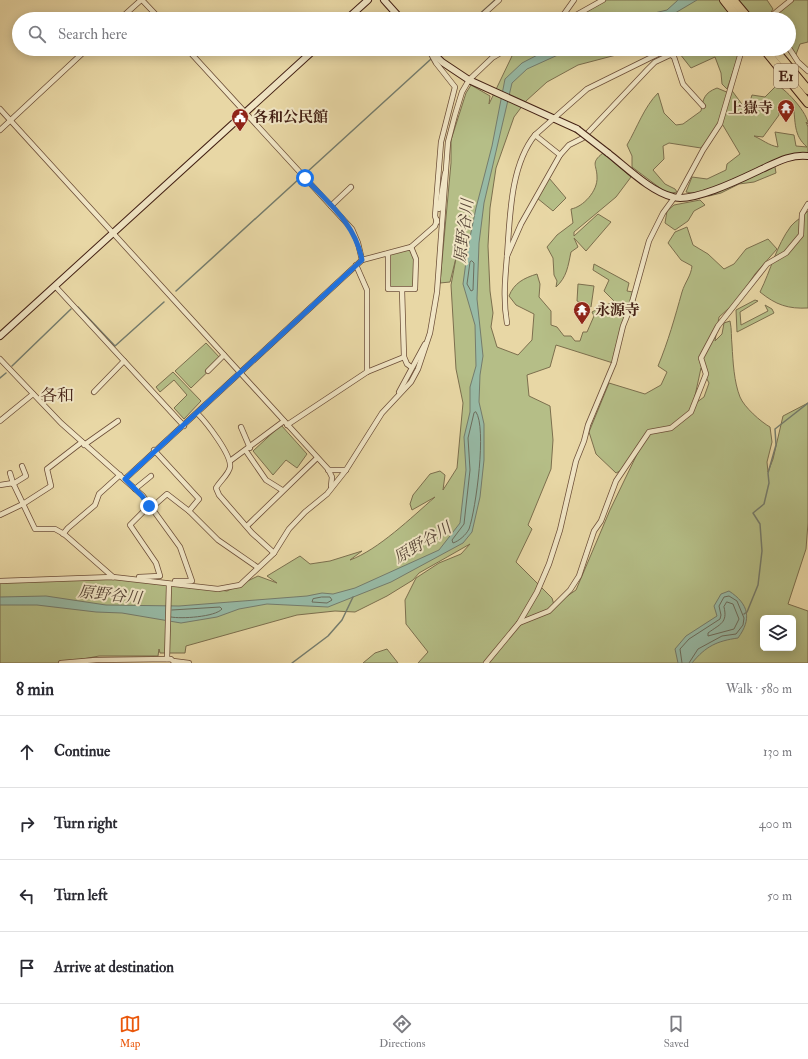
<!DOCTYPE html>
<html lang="en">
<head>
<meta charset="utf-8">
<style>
	:root { --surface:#fff; --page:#f7f7f7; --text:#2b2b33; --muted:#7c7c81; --line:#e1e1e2; --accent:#ea580c }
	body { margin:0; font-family:"IM FELL Double Pica","Noto Serif JP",serif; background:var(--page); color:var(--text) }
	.controls { position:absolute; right:12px; bottom:12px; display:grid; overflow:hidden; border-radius:6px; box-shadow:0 2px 10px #0003 }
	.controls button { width:36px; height:36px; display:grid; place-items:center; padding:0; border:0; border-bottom:1px solid var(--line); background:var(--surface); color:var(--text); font:20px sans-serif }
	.stop { position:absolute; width:12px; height:12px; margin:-9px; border:3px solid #1a73e8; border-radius:50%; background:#fff }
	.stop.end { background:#1a73e8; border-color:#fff; box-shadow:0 1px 4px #0008 }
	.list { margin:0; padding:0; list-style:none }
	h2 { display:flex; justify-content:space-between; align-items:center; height:52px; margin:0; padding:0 16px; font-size:17px }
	h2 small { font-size:13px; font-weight:400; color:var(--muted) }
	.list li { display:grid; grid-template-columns:26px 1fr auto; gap:12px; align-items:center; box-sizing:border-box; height:72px; padding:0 16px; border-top:1px solid var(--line) }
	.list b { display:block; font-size:15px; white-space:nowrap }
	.list em { font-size:13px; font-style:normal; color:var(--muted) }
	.icon { flex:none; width:22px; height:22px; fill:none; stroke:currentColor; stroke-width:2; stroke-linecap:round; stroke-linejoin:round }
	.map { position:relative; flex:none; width:808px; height:663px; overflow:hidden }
	.search { position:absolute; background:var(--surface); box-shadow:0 2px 10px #0003; left:12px; right:12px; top:12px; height:44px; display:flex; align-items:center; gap:10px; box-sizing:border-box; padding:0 14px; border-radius:22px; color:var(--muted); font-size:15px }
	.sheet { height:340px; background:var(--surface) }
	nav { display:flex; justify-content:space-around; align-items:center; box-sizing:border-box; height:56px; border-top:1px solid var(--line); background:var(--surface); font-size:11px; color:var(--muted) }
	nav a { display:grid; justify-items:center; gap:2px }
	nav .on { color:var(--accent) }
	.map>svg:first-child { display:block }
	.green { fill:#b5be87; stroke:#7c6f4e; fill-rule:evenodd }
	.water { fill:#97baa6; stroke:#757c6c }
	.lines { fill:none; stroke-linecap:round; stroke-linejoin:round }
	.shore { stroke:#6d6d5d; stroke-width:1 }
	.stream { stroke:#757c6c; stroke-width:1.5 }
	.street-casing { stroke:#6c4e38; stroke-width:6 }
	.secondary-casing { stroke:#432014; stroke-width:8 }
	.highway-casing { stroke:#432014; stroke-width:10 }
	.street { stroke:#f0e5c4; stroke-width:4.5 }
	.secondary { stroke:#f0e5c4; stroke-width:6 }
	.highway { stroke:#e8d7a5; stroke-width:8 }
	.secondary-bridge-casing { stroke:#432014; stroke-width:8; stroke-linecap:butt }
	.secondary-bridge { stroke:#f0e5c4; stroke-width:6 }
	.route { stroke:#1a73e8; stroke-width:5 }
	.labels { text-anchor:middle; stroke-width:4; stroke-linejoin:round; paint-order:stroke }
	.shield { fill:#f0e5c4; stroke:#775b49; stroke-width:1 }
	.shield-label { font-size:14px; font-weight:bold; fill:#432014 }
	.poi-label { font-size:15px; font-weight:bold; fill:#432014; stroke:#f0e5c4; text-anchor:start }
	.water-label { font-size:16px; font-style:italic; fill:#584638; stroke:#f0e5c4 }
	.quarter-label { font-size:17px; fill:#432014; stroke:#f0e5c4 }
</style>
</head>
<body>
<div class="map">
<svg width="808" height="663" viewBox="0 0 808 663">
	<rect width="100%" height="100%" fill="#e8d7a5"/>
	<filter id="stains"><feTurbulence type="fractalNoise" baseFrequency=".005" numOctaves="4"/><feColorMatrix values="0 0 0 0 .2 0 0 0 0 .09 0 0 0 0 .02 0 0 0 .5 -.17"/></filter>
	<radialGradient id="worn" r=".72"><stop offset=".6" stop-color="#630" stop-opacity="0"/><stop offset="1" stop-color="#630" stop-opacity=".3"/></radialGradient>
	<!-- green -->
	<g class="green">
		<path d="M603 0H767L773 9 767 19H568Z"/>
		<path d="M790 0H808V42L800 44 795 57 796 62 786 49H789V19H774L781 8Z"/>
		<path d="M511 49H639L578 65 547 82 526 101 514 117 496 168 490 208 488 246 490 291 493 313 491 327 497 347 518 355 532 340 534 314 516 305 509 296C514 283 524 278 537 274L540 284 539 297 551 311V325L557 327 564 336H571L575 341H580L583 332H587L594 316 592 312C600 308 606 304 615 302L604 291 609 280 593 270 594 264 629 283 627 291 633 292 613 363 556 345 550 367 527 375 529 396 550 406 553 440 551 469 528 525 532 529 516 562 552 598 554 605 576 590 610 510 639 450 624 469 616 473 596 454 589 432 609 383 645 394 661 385 667 372 658 366C668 342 675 317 682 292 685 282 691 276 692 266L681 260 668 243 675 232 687 227 693 245 708 254 724 269 734 264 746 249 768 239 777 249 755 274 737 301 719 317 715 341 722 334 724 323 730 321C732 330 731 337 732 345 733 362 734 382 740 397 744 407 761 422 770 427L772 442 767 462 768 472 773 459 783 416 808 403V523L806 549 788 604 808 611V663H418L428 652 406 624 405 600 416 578 439 563 461 554 470 544 419 573 413 580 387 596 355 612 335 611 297 615 186 646 185 653H160L159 649 158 656H99L62 663H0V582L113 577 227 591 258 576 277 583 267 576 300 556 310 564 330 561 362 551 350 560C378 550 412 517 435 497L412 510 410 504 413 495 430 474 440 471 445 475 443 490 457 468 463 403 456 369 451 285 456 258 450 282 440 283 451 163V140L466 93 471 85 490 96 489 104 512 56 504 53ZM701 368 709 383 704 397 693 405ZM763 618H793V648H763Z"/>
		<path d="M676 49H741L727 89 722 84 721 73 715 57 691 68Z"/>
		<path d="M777 85C788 91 808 114 808 124L806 122 808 127V154L779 161 775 167 776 173 754 182 739 184 721 193 709 196 686 192 692 177 707 179 726 170 727 164 740 154 721 122 701 148 669 143 663 146 664 159 653 170 665 184 675 189 677 192 668 194 632 167V156L627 145C637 128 644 107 658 93L664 113 676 125 683 124 701 111C703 99 704 93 717 88L729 93 730 88 747 111 752 95 765 97ZM793 105C796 122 793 135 807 147L796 146 794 135 775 132 778 147C768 145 763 140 754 136L763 137 779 115V106Z"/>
		<path d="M603 153 631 177 616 197 574 232V236L598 214 611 222 586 251 574 238 578 247 571 252C568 266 567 277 556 287L557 281 554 275 553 258 547 247 557 235 573 223 571 209C583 207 598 191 597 177 597 165 590 163 603 153Z"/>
		<path d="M549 178 566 198 553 211 537 198Z"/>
		<path d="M700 200 705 205 694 211 688 221 675 230 665 223 667 211 674 205Z"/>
		<path d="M808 211V308C788 309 776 305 760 292 771 270 776 246 791 226 796 220 803 217 808 211Z"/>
		<path d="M411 249 414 253V288L389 289 390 254Z"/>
		<path d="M578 284 594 286 591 307 577 301Z"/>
		<path d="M755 300 758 301 740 312 741 325 768 311 765 305 772 309 774 313 737 332 736 310Z"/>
		<path d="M206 343 221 359 191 388 175 371Z"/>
		<path d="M173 372 201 401 184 419 174 408 187 395 174 380 160 392 156 387Z"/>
		<path d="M281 425 307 454 297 468 286 460 273 475 253 451Z"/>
		<path d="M387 649 398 663H363L375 653Z"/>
	</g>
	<!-- water -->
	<g class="water">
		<path d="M678 0H697L665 19H629L667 10Z"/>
		<path d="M549 49H571L527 69 512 83 484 203 479 243 477 299 483 356 480 375 479 402 484 424V460L480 497 472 532 463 543 391 582 328 607 267 604 239 609 217 617 181 623 122 613 96 612 37 605H0V597L46 596 106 605 179 606 307 596 322 593 333 594 355 588 439 550 460 523 466 470 464 437 470 412V387L476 366 475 325 463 284 468 247 476 208 492 146 505 79 522 63Z"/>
		<path d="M729 591C749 604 752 619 738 638 717 641 706 646 692 663H678L675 649 686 636 717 616 714 606 721 594Z"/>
	</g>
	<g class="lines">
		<!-- shore -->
		<g class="shore">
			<path d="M472 261 474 263 473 290 471 291 467 284 470 262Z"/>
			<path d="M476 412C487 427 476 509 469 529 466 535 459 541 453 543L452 540 464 524 470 470 468 438 474 413Z"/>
			<path d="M322 597H330L332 600 327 603 312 602 313 599Z"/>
			<path d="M727 602 733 604 739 619 734 629 708 636V633C720 624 728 623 724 607Z"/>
			<path d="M171 617C181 619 215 617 222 609L220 607 172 610"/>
			<path d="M682 663 680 649 689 639 720 619 721 615 719 606 724 597 729 596 737 601 744 618 743 625 736 634 722 636 698 649 689 663"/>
		</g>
		<!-- stream -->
		<g class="stream">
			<path d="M474 19 495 0"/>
			<path d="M306 173 431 59"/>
			<path d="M176 291 300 178"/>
			<path d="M78 307 115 346 164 302"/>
			<path d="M12 366 71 309"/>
			<path d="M0 378 6 373"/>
			<path d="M744 614 747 612 758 585 762 551 760 524 753 513 764 504 769 483 768 473 776 445 775 429 808 403"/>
			<path d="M292 663 328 636 342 620 353 597"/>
		</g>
		<defs>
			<g id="street">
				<path d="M142 0 160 19"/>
				<path d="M120 19 141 0"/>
				<path d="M478 19 499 0"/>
				<path d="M557 19 564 14 574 0"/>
				<path d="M569 19 603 0"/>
				<path d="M771 19 775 13 791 0"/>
				<path d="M789 48 798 62 808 71"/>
				<path d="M187 49 352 229 358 243 362 260"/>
				<path d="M430 52 436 63 455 87 441 142 435 216 437 222"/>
				<path d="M436 57 445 49"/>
				<path d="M0 109 328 469 332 477 331 486"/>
				<path d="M0 130 87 49"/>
				<path d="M560 155 535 135 587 89 660 53 667 52 674 57 683 84 703 106"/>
				<path d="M677 198 703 150 720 124 742 49"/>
				<path d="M331 206 351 187"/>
				<path d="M439 209 445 173"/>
				<path d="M411 247 435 226 437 220"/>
				<path d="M507 256 521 224 560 155 569 145 583 138 648 69 655 62 672 54"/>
				<path d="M356 265 367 290V372"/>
				<path d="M55 286 184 426"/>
				<path d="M402 290 404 357 407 364 411 367"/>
				<path d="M507 323C503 300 505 279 507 256 510 218 510 166 535 135"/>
				<path d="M0 359 61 423 143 496 180 547 192 581H175"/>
				<path d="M208 371 224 355"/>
				<path d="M94 392 124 361"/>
				<path d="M399 392 425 344"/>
				<path d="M197 413C206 422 232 455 230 467 229 474 220 481 216 488L219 495 252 533 274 553"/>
				<path d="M0 421 33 394"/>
				<path d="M287 425 367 372 404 357"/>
				<path d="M241 427 250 448"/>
				<path d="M84 445 118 421"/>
				<path d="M154 450 199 499 189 511"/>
				<path d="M246 451 266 480 282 490"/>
				<path d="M230 461 284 421"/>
				<path d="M328 470H346"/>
				<path d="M10 473 13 483"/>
				<path d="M125 479 362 260 411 247 416 259 415 289H388V253"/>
				<path d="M13 484 26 476 22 466"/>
				<path d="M0 485 13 483 35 529H55L64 534 113 577"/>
				<path d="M135 489 151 476"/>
				<path d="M150 509 167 494 189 511 218 540 257 567"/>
				<path d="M0 515 23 504 51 486 47 469 82 442"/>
				<path d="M247 526 317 458"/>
				<path d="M63 534 68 528 95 505 99 494 120 475"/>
				<path d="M139 577 160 576 156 563 130 525 149 506"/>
				<path d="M0 581 113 577 218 589 240 585 274 553 289 529 305 512 327 494 346 470 382 413 411 382 418 369 430 333 437 292 448 142 455 115 462 92 469 80 492 58 507 49"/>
				<path d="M519 623 549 611 570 590 579 576 594 531 601 521 616 481 649 432 671 428 691 412 706 374 701 358 718 326 767 264 786 253 801 235 802 214 808 204"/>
				<path d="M167 659 169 584"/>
				<path d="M61 663 96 660 171 659 173 661 189 663"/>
				<path d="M486 663 519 623 537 592 549 564 560 530 576 461 584 441 588 425 614 363 623 326 631 306 649 241 663 213 674 198"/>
			</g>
			<g id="secondary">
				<path d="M384 0 401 19"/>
				<path d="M347 19 368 0"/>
				<path d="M429 49 442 62 469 80 577 129"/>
				<path d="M608 153C626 167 651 192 673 197 693 203 743 178 762 169 777 162 791 154 808 156"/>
				<path d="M0 336 315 49"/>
			</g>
			<g id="highway">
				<path d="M724 0 739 19"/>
				<path d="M733 0 749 19"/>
				<path d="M764 49 808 103"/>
				<path d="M774 49 808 90"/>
			</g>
		</defs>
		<!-- street casing -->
		<use href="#street" class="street-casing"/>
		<!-- secondary casing -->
		<use href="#secondary" class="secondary-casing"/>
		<!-- highway casing -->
		<use href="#highway" class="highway-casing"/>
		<!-- street -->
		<use href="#street" class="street"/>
		<!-- secondary -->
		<use href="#secondary" class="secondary"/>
		<!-- highway -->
		<use href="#highway" class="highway"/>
		<defs>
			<path id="secondary-bridge" d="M577 129 608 153"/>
		</defs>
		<!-- secondary-bridge casing -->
		<use href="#secondary-bridge" class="secondary-bridge-casing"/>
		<!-- secondary-bridge -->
		<use href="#secondary-bridge" class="secondary-bridge"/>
	</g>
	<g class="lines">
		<!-- route -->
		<path class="route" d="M149 506 142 496 125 479 362 260C355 223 329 204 305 178"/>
	</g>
	<!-- icons -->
	<defs>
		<symbol id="temple-pin" viewBox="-11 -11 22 30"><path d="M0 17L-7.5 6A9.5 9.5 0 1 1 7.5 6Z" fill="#8f2418" stroke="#f0e5c4"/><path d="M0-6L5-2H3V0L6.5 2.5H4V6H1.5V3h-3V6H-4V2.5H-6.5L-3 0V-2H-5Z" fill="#fff"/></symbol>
		<symbol id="civic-pin" viewBox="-11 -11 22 30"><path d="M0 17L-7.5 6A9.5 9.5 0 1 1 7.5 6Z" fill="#8f2418" stroke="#f0e5c4"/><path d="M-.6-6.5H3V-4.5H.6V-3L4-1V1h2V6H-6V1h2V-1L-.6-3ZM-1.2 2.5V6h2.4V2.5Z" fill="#fff"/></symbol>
	</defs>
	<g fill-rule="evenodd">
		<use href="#temple-pin" x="776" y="98" width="20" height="27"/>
		<use href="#civic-pin" x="230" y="107" width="20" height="27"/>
		<use href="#temple-pin" x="572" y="300" width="20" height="27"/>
	</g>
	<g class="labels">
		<!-- shield labels -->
		<rect class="shield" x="774" y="64" width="24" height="24" rx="3"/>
		<g class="shield-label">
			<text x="786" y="81">E1</text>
		</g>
		<!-- poi labels -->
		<g class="poi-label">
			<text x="773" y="113" text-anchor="end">上嶽寺</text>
			<text x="253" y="122">各和公民館</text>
			<text x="595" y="315">永源寺</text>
		</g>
		<!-- water labels -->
		<g class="water-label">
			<text transform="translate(463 231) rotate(-83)" y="6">原野谷川</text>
			<text transform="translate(422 542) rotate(-31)" y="6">原野谷川</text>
			<text transform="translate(110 594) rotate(6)" y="6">原野谷川</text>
		</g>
		<!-- quarter labels -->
		<g class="quarter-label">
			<text x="57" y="401">各和</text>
		</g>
	</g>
	<rect width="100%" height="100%" filter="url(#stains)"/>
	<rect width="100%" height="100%" fill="url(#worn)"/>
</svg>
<div class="controls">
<button><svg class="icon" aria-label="layers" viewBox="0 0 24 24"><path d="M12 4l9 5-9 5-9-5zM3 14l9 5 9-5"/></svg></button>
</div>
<div class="stop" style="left:305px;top:178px"></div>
<div class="stop end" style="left:149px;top:506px"></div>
<div class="search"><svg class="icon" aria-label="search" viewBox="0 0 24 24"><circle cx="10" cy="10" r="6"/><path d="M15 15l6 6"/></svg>Search here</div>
</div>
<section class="sheet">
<h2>8 min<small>Walk · 580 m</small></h2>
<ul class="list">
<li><svg class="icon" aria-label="ahead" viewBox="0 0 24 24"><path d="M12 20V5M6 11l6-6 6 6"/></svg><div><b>Continue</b></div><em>130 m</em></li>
<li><svg class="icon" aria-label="right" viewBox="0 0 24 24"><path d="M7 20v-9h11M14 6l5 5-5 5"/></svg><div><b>Turn right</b></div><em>400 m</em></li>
<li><svg class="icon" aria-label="left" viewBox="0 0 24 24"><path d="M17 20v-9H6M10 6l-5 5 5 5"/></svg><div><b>Turn left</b></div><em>50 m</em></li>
<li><svg class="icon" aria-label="arrive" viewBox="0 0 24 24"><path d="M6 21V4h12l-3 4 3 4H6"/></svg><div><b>Arrive at destination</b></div></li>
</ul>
</section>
<nav>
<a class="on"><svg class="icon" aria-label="map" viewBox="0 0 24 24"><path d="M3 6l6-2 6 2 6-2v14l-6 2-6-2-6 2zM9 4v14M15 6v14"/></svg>Map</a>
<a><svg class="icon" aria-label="directions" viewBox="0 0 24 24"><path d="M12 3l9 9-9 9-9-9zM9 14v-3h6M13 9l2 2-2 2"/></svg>Directions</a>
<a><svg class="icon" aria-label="saved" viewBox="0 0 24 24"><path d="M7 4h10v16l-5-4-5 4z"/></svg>Saved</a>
</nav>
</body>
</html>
